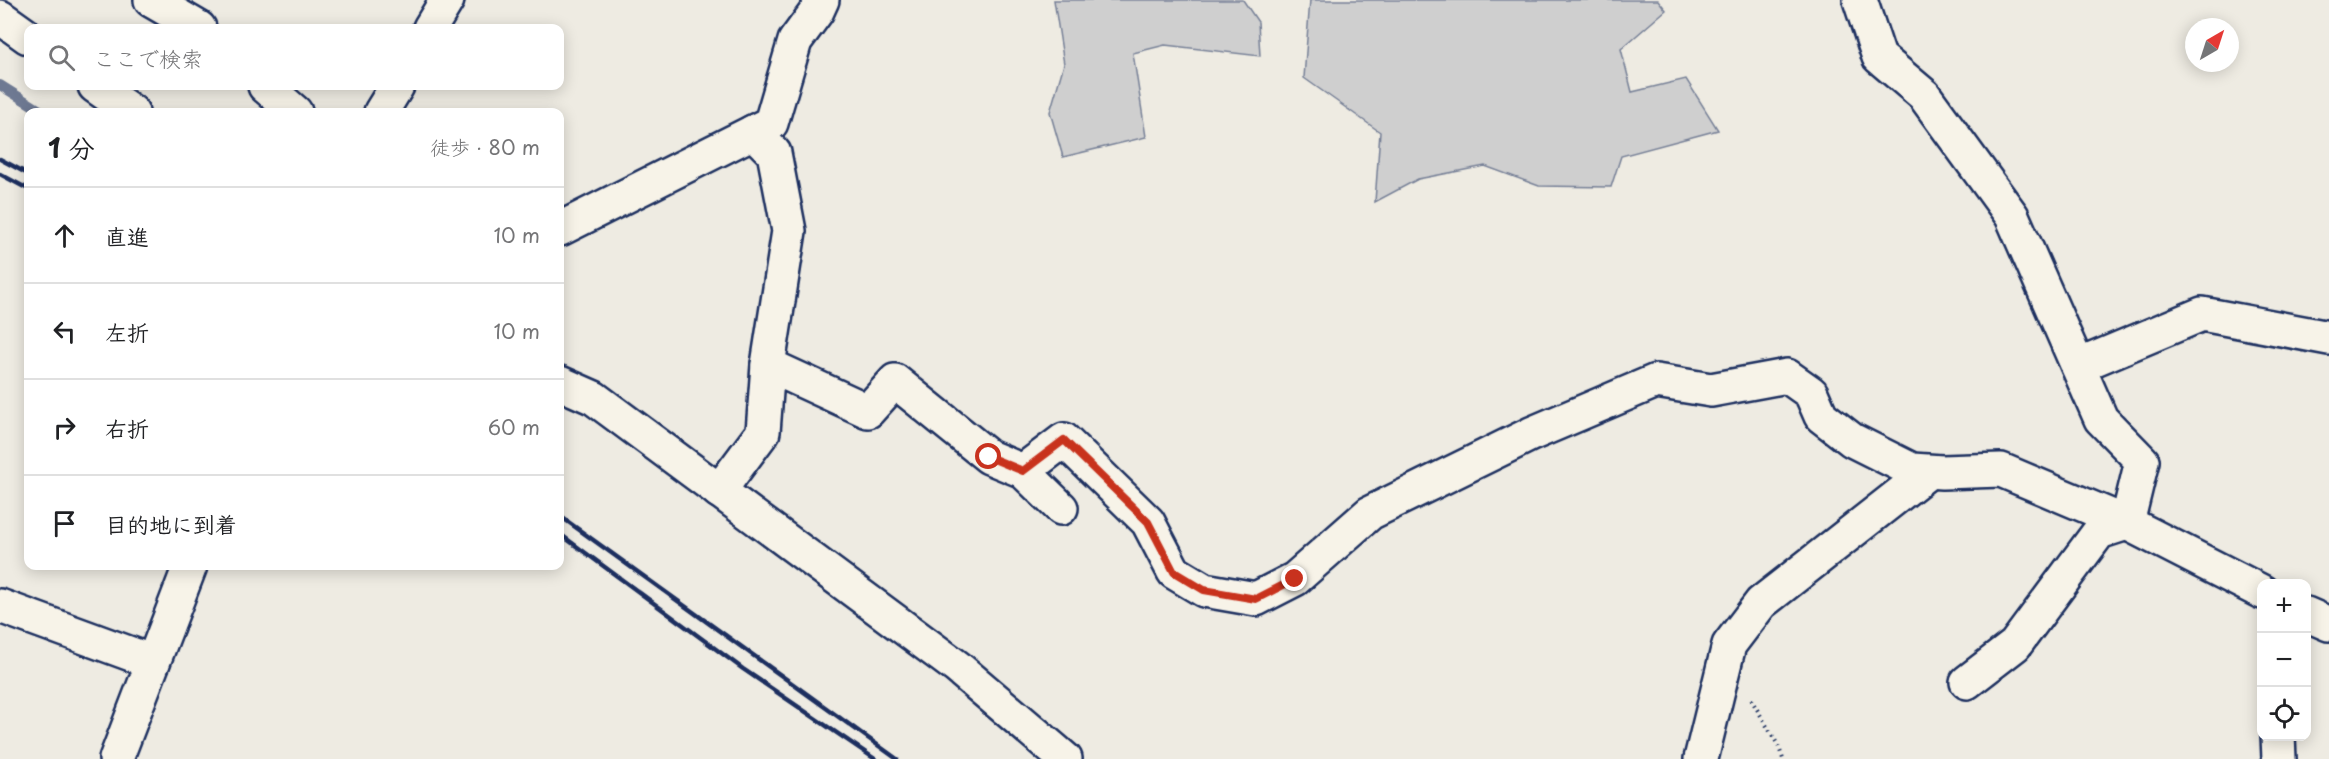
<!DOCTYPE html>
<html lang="ja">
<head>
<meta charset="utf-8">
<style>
	:root { --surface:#fff; --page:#f6f6f6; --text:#202124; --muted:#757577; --line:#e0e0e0 }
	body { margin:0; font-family:"Playpen Sans","Klee One",sans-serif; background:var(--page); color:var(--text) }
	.controls { position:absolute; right:18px; bottom:18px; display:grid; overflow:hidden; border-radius:12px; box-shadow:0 3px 15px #0003 }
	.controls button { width:54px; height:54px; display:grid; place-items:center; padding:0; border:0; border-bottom:2px solid var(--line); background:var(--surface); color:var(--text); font:30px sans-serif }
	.compass { position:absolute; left:2185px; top:18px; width:54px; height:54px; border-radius:50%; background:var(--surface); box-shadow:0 3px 15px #0003; rotate:39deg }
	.stop { position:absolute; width:18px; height:18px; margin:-14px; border:4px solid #c8321e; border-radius:50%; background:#fff }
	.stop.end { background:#c8321e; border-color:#fff; box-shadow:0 2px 6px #0008 }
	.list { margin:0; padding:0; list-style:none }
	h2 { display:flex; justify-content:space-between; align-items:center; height:78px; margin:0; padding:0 24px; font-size:26px }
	h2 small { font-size:20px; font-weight:400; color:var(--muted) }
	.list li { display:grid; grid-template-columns:39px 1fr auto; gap:18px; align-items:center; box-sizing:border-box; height:96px; padding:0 24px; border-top:2px solid var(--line) }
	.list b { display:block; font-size:22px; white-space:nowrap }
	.list em { font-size:20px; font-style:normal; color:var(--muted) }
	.icon { flex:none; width:33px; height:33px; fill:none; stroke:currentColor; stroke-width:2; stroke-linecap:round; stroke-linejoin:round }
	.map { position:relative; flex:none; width:2329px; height:759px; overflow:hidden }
	.search { position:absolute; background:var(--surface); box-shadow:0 3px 15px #0003; left:24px; top:24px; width:540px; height:66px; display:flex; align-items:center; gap:15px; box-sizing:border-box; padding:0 21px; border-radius:12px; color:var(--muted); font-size:22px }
	.panel { position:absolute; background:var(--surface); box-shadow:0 3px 15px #0003; left:24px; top:108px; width:540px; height:462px; border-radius:12px }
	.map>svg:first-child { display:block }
	.green { fill:#cfcfcf; stroke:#757f96; stroke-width:1.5 }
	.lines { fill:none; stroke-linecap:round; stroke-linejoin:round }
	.stream { stroke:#6e7992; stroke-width:10 }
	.minor-casing { stroke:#1b2f5e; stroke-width:38 }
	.path { stroke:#1b2f5e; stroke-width:4; stroke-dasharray:1.5 4.5; stroke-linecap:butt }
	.minor { stroke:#f7f3e8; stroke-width:33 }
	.rail { stroke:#1b2f5e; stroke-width:4.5 }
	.route { stroke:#c8321e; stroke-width:8 }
</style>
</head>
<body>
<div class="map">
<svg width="2329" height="759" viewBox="0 0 2329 759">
	<rect width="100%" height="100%" fill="#eeebe2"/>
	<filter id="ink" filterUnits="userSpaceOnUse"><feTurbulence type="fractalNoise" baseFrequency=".0167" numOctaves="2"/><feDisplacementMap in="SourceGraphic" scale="12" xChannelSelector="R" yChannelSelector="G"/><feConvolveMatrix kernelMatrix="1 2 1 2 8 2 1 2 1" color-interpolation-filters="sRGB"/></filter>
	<g filter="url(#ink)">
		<!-- green -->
		<g class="green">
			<path d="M1054 0H1243L1258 22 1260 56 1165 45 1133 53 1146 137 1063 157 1050 112 1064 64Z"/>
			<path d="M1310 0H1658L1666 10 1621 49 1632 92 1686 79 1718 130 1621 156 1611 187 1539 186 1485 166 1418 179 1375 202 1380 132 1304 78Z"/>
		</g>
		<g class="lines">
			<!-- stream -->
			<path class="stream" d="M0 85 43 112"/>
			<defs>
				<g id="minor">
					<path d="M151 0 199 28"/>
					<path d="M1860 0 1879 57 1924 95 2012 216 2101 419 2142 461 2127 523 2262 592"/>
					<path d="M0 17 28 37"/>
					<path d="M430 28 447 0"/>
					<path d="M95 86 132 112"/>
					<path d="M265 86 295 112"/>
					<path d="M381 112 397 86"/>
					<path d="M560 229 771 123 795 41 817 11 822 0"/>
					<path d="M768 365 868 411 895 381 989 457 1023 471 1061 508"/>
					<path d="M2078 366 2202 314 2329 338"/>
					<path d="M560 383 594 398 957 667 1065 759"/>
					<path d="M1023 471 1064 440 1148 522 1174 572 1204 590 1256 599 1295 579 1370 513 1531 434 1656 381 1711 390 1787 376 1811 393 1821 416 1852 440 1912 470 1942 472 2001 470 2127 523"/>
					<path d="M719 491 763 432 768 365 789 231 774 153 753 132"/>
					<path d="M0 606 153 662"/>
					<path d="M2306 614 2329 624"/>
					<path d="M1967 682 2015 645 2099 532 2127 523"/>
					<path d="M2278 736 2279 759"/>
					<path d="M116 759 190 566"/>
					<path d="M1701 759 1729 645 1761 603 1928 472"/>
				</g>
			</defs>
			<!-- minor casing -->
			<use href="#minor" class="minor-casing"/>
			<!-- path -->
			<path class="path" d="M1751 699 1778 745 1783 759"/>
			<!-- minor -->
			<use href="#minor" class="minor"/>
			<!-- rail -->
			<g class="rail">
				<path d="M0 159 28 174"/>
				<path d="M0 174 28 189"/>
				<path d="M560 516 897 759"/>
				<path d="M560 534 743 669 875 759"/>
			</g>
		</g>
	</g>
	<g class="lines" filter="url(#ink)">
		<!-- route -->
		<path class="route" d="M989 457 1023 471 1064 440 1148 522 1174 572 1204 590 1256 599 1295 579"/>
	</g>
</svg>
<div class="controls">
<button>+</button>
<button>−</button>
<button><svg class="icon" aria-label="locate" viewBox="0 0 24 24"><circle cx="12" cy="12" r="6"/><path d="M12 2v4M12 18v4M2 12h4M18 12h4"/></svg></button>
</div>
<svg class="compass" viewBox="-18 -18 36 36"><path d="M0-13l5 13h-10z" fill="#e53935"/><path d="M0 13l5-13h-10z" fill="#757577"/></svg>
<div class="stop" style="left:989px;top:457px"></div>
<div class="stop end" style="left:1295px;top:579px"></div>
<div class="search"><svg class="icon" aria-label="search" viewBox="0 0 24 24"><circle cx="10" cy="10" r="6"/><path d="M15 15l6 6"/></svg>ここで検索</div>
<section class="panel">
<h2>1 分<small>徒歩 · 80 m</small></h2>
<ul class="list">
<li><svg class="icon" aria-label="ahead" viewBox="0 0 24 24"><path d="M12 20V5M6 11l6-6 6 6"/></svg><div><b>直進</b></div><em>10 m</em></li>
<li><svg class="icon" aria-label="left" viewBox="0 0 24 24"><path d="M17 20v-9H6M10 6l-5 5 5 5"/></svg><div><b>左折</b></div><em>10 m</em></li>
<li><svg class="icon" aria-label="right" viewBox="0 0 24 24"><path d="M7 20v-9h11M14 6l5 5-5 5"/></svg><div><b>右折</b></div><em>60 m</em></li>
<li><svg class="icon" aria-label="arrive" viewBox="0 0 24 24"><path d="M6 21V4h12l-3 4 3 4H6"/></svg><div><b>目的地に到着</b></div></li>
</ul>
</section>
</div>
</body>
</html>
